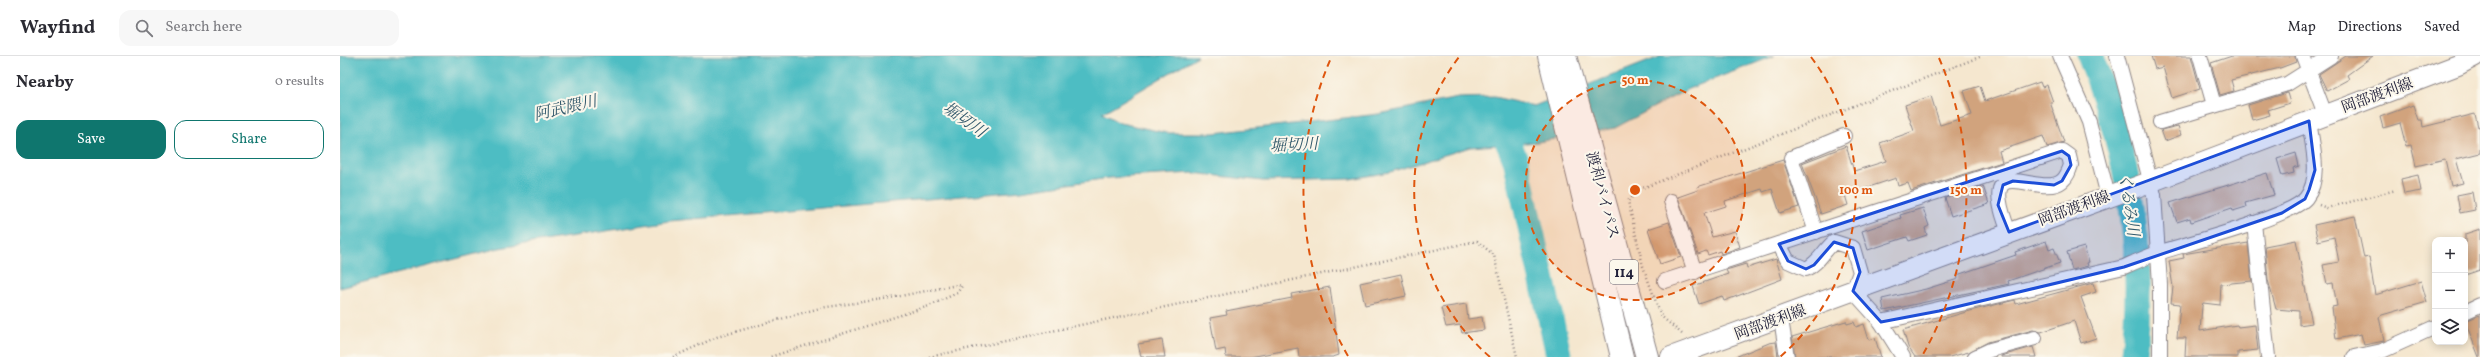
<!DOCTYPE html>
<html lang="en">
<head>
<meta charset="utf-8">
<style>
	:root { --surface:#fff; --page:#f7f7f7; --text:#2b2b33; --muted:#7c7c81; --line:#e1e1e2; --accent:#0f766e }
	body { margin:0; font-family:Vollkorn,"Noto Serif JP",serif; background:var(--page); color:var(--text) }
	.controls { position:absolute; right:12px; bottom:12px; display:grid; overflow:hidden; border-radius:8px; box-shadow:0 2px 10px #0003 }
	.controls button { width:36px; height:36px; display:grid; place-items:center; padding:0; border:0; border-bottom:1px solid var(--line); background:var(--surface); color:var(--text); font:20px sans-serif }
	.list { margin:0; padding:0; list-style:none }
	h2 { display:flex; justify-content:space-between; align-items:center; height:52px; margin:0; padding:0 16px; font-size:17px }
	h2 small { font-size:13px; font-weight:400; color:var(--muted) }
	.actions { display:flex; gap:8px; padding:12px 16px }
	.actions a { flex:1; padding:9px 0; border:1px solid var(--accent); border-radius:12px; text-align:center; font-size:14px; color:var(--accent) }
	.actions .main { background:var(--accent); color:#fff }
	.icon { flex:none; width:22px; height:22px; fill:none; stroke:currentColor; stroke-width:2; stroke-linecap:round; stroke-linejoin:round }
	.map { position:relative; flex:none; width:2140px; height:301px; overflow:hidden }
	header { display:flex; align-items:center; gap:24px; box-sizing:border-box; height:56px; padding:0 20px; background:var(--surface); border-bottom:1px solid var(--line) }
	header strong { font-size:19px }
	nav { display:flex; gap:22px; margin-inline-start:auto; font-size:14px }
	.search { width:280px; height:36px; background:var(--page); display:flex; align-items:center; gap:10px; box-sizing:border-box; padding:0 14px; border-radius:12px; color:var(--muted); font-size:15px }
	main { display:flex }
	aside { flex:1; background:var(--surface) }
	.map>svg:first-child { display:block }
	.water { fill:#4ebdc3; stroke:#38707f }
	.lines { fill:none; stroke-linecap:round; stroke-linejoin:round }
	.river { stroke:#4ebdc3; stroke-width:26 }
	.building { fill:#d1a37d }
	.minor-casing { stroke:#8c8485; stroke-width:16 }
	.secondary-casing { stroke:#8c8485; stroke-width:22 }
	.trunk-casing { stroke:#8c8485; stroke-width:24 }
	.path { stroke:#8c8485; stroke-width:2.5; stroke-dasharray:1 3; stroke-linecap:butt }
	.minor { stroke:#fff; stroke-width:14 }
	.secondary { stroke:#fff; stroke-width:20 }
	.trunk { stroke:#fff; stroke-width:22 }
	.marked { fill:#1d4ed8; fill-opacity:0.2; stroke:#1d4ed8; stroke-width:3; stroke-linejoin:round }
	.ring { fill:none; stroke:#de560e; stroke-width:2; stroke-dasharray:7 5 }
	.labels { text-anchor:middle; stroke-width:4; stroke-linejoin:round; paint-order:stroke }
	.shield { fill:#fbf7ec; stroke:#636270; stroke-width:1 }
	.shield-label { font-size:14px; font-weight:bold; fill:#22223b }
	.street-label { font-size:15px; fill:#22223b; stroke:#fbf7ec }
	.water-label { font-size:16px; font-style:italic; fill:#31586b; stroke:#fbf7ec }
	.centre { fill:#de560e; stroke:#fbf7ec; stroke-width:2 }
	.ring-label { font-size:12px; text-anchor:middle; font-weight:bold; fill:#de560e; stroke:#fbf7ec; stroke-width:4; stroke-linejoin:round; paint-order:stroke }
</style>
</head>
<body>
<header>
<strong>Wayfind</strong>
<div class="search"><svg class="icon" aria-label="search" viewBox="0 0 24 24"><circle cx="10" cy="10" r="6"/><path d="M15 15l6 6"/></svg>Search here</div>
<nav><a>Map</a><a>Directions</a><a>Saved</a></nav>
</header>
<main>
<aside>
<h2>Nearby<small>0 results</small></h2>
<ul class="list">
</ul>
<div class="actions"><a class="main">Save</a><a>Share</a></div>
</aside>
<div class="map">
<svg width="2140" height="301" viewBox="0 0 2140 301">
	<rect width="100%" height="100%" fill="#fbf7ec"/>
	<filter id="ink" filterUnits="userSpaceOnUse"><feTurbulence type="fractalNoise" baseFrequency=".025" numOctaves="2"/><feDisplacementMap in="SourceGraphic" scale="8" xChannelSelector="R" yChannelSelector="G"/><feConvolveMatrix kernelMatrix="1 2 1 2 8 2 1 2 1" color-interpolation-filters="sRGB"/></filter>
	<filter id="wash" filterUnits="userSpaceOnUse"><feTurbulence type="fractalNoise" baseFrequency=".012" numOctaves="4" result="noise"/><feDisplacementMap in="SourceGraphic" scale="16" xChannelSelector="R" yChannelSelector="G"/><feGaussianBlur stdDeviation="0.9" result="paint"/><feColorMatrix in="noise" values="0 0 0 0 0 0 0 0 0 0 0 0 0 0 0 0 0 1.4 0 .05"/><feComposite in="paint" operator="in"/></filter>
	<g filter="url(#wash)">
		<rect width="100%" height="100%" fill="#f5e7cf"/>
		<!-- water -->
		<path class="water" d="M0 0H858L762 57 780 67 827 77H874L1039 58 1118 42 1154 41 1194 50 1322 0H1434L1348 33 1275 72 1198 86 1130 91 1050 116 1010 123 923 125 853 117 769 122 681 135 329 165 159 192 0 232Z"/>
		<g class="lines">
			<!-- river -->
			<g class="river">
				<path d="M1750 0C1788 96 1807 199 1793 301"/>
				<path d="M1145 69 1162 72 1176 105 1219 301"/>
			</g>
		</g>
		<g id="blocks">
			<!-- building -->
			<g class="building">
				<path d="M1811 0H1851L1860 33 1832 42 1823 11 1815 13Z"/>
				<path d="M1892 0H1955L1956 6 1940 12 1891 24 1894 35 1880 39 1871 7Z"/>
				<path d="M2006 0H2033L2007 19 2009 23 1987 35 1979 18Z"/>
				<path d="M1700 26 1702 31 1707 29 1713 46H1710L1724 86 1707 91 1703 80 1659 95 1662 106 1571 135 1568 127 1558 130 1556 122 1505 139 1508 149 1481 158 1462 107 1506 90 1514 115 1546 105 1540 87 1574 75 1565 49 1591 40 1600 69 1632 59 1624 35 1640 30 1645 45Z"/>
				<path d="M1947 37 1950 47 1928 54 1930 59 1912 64 1908 49Z"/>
				<path d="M2073 49 2078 64H2082L2083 71 2135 58 2138 71 2140 70V97L2116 103 2123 127 2111 130 2105 103 2076 110 2071 89 2066 90 2060 67 2043 72 2040 61Z"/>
				<path d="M1838 70 1841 79 1825 85 1821 74Z"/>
				<path d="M1956 97 1959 110 1953 112 1954 117 1942 120 1937 103Z"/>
				<path d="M1443 104 1459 151 1440 157 1432 133 1423 136 1422 133 1385 145 1386 150 1364 157 1372 181 1395 175 1400 191 1381 198 1380 195 1368 199 1366 195 1358 198 1338 141 1358 134 1357 131Z"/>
				<path d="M1927 117 1934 139 1905 147 1906 151 1893 155 1892 152 1851 166 1850 162 1837 166 1830 147Z"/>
				<path d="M2078 119 2081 135 2064 138 2061 123Z"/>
				<path d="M1643 130 1649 148 1611 160 1605 142Z"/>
				<path d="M2132 136 2135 154 2120 157 2117 139Z"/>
				<path d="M1583 152 1589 170 1585 172 1587 179 1569 185 1567 181 1528 194 1522 175 1561 162 1560 159Z"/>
				<path d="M2015 160 2024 202 2029 201 2035 239 2081 225 2087 246 2042 259 2039 261 2044 285 2024 289 2021 278 1996 283 1992 251 1997 250 1993 227 1987 228 1983 209 1999 206 1994 181 1978 185 1974 169Z"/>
				<path d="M1329 166 1341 201 1320 208 1308 173Z"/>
				<path d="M2140 173V214L2125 219V178Z"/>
				<path d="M1956 184 1972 267 1959 269V255L1936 253 1928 224 1925 190Z"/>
				<path d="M1706 185 1709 194 1714 192 1720 207 1668 225 1669 228 1544 255 1542 243 1586 233 1618 223 1617 219 1676 199 1675 196Z"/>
				<path d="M1908 187 1912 225 1881 228 1880 249 1863 247 1862 250 1860 275 1897 269 1898 271 1915 269 1918 294 1898 296V301H1845L1846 282H1837L1840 248 1831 247 1833 231 1829 205 1844 202 1843 198Z"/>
				<path d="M1744 191 1749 206 1747 207 1748 210 1732 214 1727 196Z"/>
				<path d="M1436 203 1442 223 1384 245 1382 240 1359 248 1353 230 1388 218 1386 214 1406 208 1407 212Z"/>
				<path d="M1061 218 1066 240 1025 249 1020 227Z"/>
				<path d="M1753 227 1756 236 1741 241 1756 282 1741 287 1734 265 1701 276 1693 274 1648 286 1629 296 1609 301H1575L1568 291 1563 274 1630 255 1675 244 1676 248Z"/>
				<path d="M990 231 999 299 993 301H959L958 292 910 301H886L885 293 876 295 870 262 887 259 886 255 952 242 951 238Z"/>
				<path d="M1126 248 1128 263 1142 261 1144 274 1122 277 1120 269 1106 271 1101 252Z"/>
				<path d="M2140 259V301H2139L2125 265Z"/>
				<path d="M1506 265 1507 268 1514 266 1516 271 1524 268 1529 284 1535 282 1541 301H1455L1452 281Z"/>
				<path d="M822 284 825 301H801L798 288Z"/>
				<path d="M1436 286 1438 301H1395L1429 287Z"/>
				<path d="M1693 291 1696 301H1661V300Z"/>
			</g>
		</g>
	</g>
	<g filter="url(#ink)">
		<use href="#blocks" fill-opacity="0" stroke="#8c8485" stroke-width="1"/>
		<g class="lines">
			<defs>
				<g id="minor">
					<path d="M1720 0 1749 66 1768 140"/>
					<path d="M1777 0 1814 139 1820 228V301"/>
					<path d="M1860 0 1874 49"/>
					<path d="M1963 0 1985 58"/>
					<path d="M1820 66 1947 28 1991 0"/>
					<path d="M1331 145 1355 216"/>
					<path d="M1914 167 1928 301"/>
					<path d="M1476 176 1451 102 1504 80"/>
					<path d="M1439 188 1448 205 1466 213C1479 207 1484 194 1494 186L1513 192 1520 216 1513 235 1541 266 1563 301"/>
					<path d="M1325 225 1722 95 1729 100 1731 109C1729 115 1727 121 1722 125 1699 144 1635 89 1669 176"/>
					<path d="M2125 256 2140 249"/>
					<path d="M1441 263 1447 301"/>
					<path d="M1541 266 1784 211C1795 206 1806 201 1818 197 1845 188 1951 161 1966 142 1982 122 1972 88 1969 65"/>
					<path d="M1635 301 1650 294 1695 282"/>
					<path d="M2014 301 2042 295 2095 271"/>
				</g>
				<path id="secondary" d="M1331 301 1810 126 2118 9 2135 0"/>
				<g id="trunk">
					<path d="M1209 0 1282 301"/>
					<path d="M1225 0 1307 301"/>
				</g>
			</defs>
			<!-- minor casing -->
			<use href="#minor" class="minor-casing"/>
			<!-- secondary casing -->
			<use href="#secondary" class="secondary-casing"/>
			<!-- trunk casing -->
			<use href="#trunk" class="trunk-casing"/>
			<!-- path -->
			<g class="path">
				<path d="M1979 149 1987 152 2056 134"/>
				<path d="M1342 278 1321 260 1303 210 1288 145 1300 133 1642 0"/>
				<path d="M333 301 377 281 480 252 550 242 617 229 622 230 617 237 589 250 430 301"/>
				<path d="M589 301 1137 185 1154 199 1177 301"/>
			</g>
			<!-- minor -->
			<use href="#minor" class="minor"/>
			<!-- secondary -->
			<use href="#secondary" class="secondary"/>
			<!-- trunk -->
			<use href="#trunk" class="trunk"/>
		</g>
	</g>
	<!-- marked area -->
	<path class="marked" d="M1969 65 1975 114 1969 134 1965 143 1942 157 1784 211 1599 255 1541 266 1513 235 1520 216 1513 192 1494 186 1474 209 1466 213 1448 205 1439 188 1722 95 1729 100 1731 109 1722 125 1714 129 1673 125 1663 129 1658 149 1669 176Z"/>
	<!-- distance rings -->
	<circle cx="1295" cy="134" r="110" fill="#de560e" fill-opacity=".12"/>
	<g class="ring">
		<circle cx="1295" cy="134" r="110"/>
		<path d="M1150 301A221 221 0 0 1 1119 1M1471 1A221 221 0 0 1 1440 301"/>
		<path d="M1008 300A331 331 0 0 1 991 2M1599 2A331 331 0 0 1 1582 300"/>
	</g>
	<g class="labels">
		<!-- shield labels -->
		<rect class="shield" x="1270" y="204" width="28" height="24" rx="3"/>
		<g class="shield-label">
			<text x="1284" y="221">114</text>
		</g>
		<!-- street labels -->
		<g class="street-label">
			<text transform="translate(2037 39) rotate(-20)" y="5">岡部渡利線</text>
			<text transform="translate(1263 139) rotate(75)" y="5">渡利バイパス</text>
			<text transform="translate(1734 152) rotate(-20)" y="5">岡部渡利線</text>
			<text transform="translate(1430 266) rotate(-20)" y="5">岡部渡利線</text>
		</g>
		<!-- water labels -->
		<g class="water-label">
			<text transform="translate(225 51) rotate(-13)" y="6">阿武隈川</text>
			<text transform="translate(625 63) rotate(35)" y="6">堀切川</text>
			<text transform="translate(954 88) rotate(-3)" y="6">堀切川</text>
			<text transform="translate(1790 148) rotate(82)" y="6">くるみ川</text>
		</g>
	</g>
	<circle cx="1295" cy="134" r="6" class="centre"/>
	<g class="ring-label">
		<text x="1295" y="28">50 m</text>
		<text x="1516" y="138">100 m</text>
		<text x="1626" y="138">150 m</text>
	</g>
</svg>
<div class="controls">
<button>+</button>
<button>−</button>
<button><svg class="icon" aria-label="layers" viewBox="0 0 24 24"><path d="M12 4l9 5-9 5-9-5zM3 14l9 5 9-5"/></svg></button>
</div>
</div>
</main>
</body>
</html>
